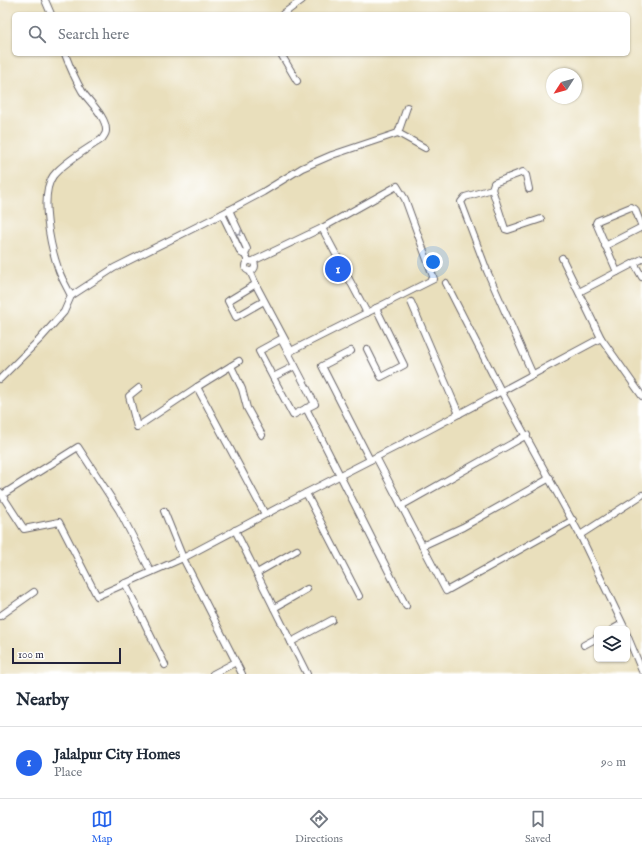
<!DOCTYPE html>
<html lang="en">
<head>
<meta charset="utf-8">
<style>
	:root { --surface:#fff; --page:#f6f6f7; --text:#1f2937; --muted:#747a83; --line:#e0e1e3; --accent:#2563eb }
	body { margin:0; font-family:"IM FELL English",serif; background:var(--page); color:var(--text) }
	.controls { position:absolute; right:12px; bottom:12px; display:grid; overflow:hidden; border-radius:6px; box-shadow:0 1px 3px #0004 }
	.controls button { width:36px; height:36px; display:grid; place-items:center; padding:0; border:0; border-bottom:1px solid var(--line); background:var(--surface); color:var(--text); font:20px sans-serif }
	.compass { position:absolute; left:546px; top:68px; width:36px; height:36px; border-radius:50%; background:var(--surface); box-shadow:0 1px 3px #0004; rotate:234deg }
	.scale { position:absolute; left:12px; bottom:10px; width:109px; box-sizing:border-box; padding-left:4px; border:2px solid #22223b; border-top:0; font-size:11px; line-height:14px; white-space:nowrap; color:#22223b; -webkit-text-stroke:3px #fff; paint-order:stroke }
	.you { position:absolute; left:433px; top:262px; width:14px; height:14px; margin:-10px; border:3px solid #fff; border-radius:50%; background:#1a73e8; box-shadow:0 0 0 6px #1a73e833 }
	.badge { display:grid; place-items:center; width:26px; height:26px; border-radius:50%; background:var(--accent); color:#fff; font-size:13px; font-weight:700 }
	.pin { position:absolute; translate:-50% -50%; border:2px solid #fff; box-shadow:0 1px 4px #0006 }
	.list { margin:0; padding:0; list-style:none }
	h2 { display:flex; justify-content:space-between; align-items:center; height:52px; margin:0; padding:0 16px; font-size:17px }
	h2 small { font-size:13px; font-weight:400; color:var(--muted) }
	.list li { display:grid; grid-template-columns:26px 1fr auto; gap:12px; align-items:center; box-sizing:border-box; height:72px; padding:0 16px; border-top:1px solid var(--line) }
	.list b { display:block; font-size:15px; white-space:nowrap }
	.list p { margin:0; font-size:13px; white-space:nowrap; color:var(--muted) }
	.list em { font-size:13px; font-style:normal; color:var(--muted) }
	.icon { flex:none; width:22px; height:22px; fill:none; stroke:currentColor; stroke-width:2; stroke-linecap:round; stroke-linejoin:round }
	.map { position:relative; flex:none; width:642px; height:674px; overflow:hidden }
	.search { position:absolute; background:var(--surface); box-shadow:0 1px 3px #0004; left:12px; right:12px; top:12px; height:44px; display:flex; align-items:center; gap:10px; box-sizing:border-box; padding:0 14px; border-radius:6px; color:var(--muted); font-size:15px }
	.sheet { height:124px; background:var(--surface) }
	nav { display:flex; justify-content:space-around; align-items:center; box-sizing:border-box; height:56px; border-top:1px solid var(--line); background:var(--surface); font-size:11px; color:var(--muted) }
	nav a { display:grid; justify-items:center; gap:2px }
	nav .on { color:var(--accent) }
	.map>svg:first-child { display:block }
	.lines { fill:none; stroke-linecap:round; stroke-linejoin:round }
	.minor-casing { stroke:#686468; stroke-width:8 }
	.minor { stroke:#fff; stroke-width:6 }
	.oneway { stroke:#9c9ca7 }
</style>
</head>
<body>
<div class="map">
<svg width="642" height="674" viewBox="0 0 642 674">
	<rect width="100%" height="100%" fill="#fff"/>
	<filter id="ink" filterUnits="userSpaceOnUse"><feTurbulence type="fractalNoise" baseFrequency=".025" numOctaves="2"/><feDisplacementMap in="SourceGraphic" scale="8" xChannelSelector="R" yChannelSelector="G"/><feConvolveMatrix kernelMatrix="1 2 1 2 8 2 1 2 1" color-interpolation-filters="sRGB"/></filter>
	<filter id="wash" filterUnits="userSpaceOnUse"><feTurbulence type="fractalNoise" baseFrequency=".012" numOctaves="4" result="noise"/><feDisplacementMap in="SourceGraphic" scale="16" xChannelSelector="R" yChannelSelector="G"/><feGaussianBlur stdDeviation="0.9" result="paint"/><feColorMatrix in="noise" values="0 0 0 0 0 0 0 0 0 0 0 0 0 0 0 0 0 1.4 0 .05"/><feComposite in="paint" operator="in"/></filter>
	<g filter="url(#wash)">
		<rect width="100%" height="100%" fill="#e9dfbc"/>
	</g>
	<g filter="url(#ink)">
		<g class="lines">
			<defs>
				<g id="minor">
					<path d="M45 0 51 14"/>
					<path d="M283 14 302 0"/>
					<path d="M65 54C70 67 75 79 82 91 89 102 107 117 106 131 106 134 103 137 102 139 87 149 63 163 53 176 39 195 51 248 58 268 61 278 67 287 71 296"/>
					<path d="M281 54 297 81"/>
					<path d="M398 133 407 107"/>
					<path d="M492 189 505 229 508 230 541 219"/>
					<path d="M529 189 526 175 523 172 494 183 492 189 465 197 461 202 487 271 533 375"/>
					<path d="M229 210 247 249 245 255"/>
					<path d="M222 214 241 253 245 255 248 261"/>
					<path d="M322 228 367 313"/>
					<path d="M605 246 642 227"/>
					<path d="M562 258 601 338"/>
					<circle cx="250" cy="266" r="5"/>
					<path d="M634 263 642 277"/>
					<path d="M250 271 258 289 291 351 434 279 405 199 397 186 322 228 253 261"/>
					<path d="M617 272 596 223 597 221 631 207 635 209 642 227"/>
					<path d="M446 283 501 391 580 535 642 495"/>
					<path d="M256 284 228 301 236 317 264 301"/>
					<path d="M579 292 642 259"/>
					<path d="M411 302 459 414"/>
					<path d="M281 339 315 404 293 415 259 351Z"/>
					<path d="M367 349 381 377 404 365 376 308"/>
					<path d="M351 351 322 366 370 460"/>
					<path d="M231 366 242 389 247 408 262 435"/>
					<path d="M273 377 295 366"/>
					<path d="M0 379 40 339 64 312 71 296 114 268 222 214 263 192 302 168 332 155 398 133 425 148"/>
					<path d="M197 387 265 514"/>
					<path d="M139 388 129 396 137 427 197 387 239 361"/>
					<path d="M306 408 406 606"/>
					<path d="M376 457 446 591 573 520"/>
					<path d="M0 492 24 529 59 522 97 596 183 558 300 496 425 432 601 338 642 396"/>
					<path d="M306 493 359 596"/>
					<path d="M2 495 78 447 119 510 151 572"/>
					<path d="M401 506 527 435"/>
					<path d="M164 511 183 558 242 674"/>
					<path d="M235 530 307 674"/>
					<path d="M580 535 625 629"/>
					<path d="M422 546 463 527 550 478"/>
					<path d="M257 573 297 550"/>
					<path d="M125 583 165 665"/>
					<path d="M274 608 307 589"/>
					<path d="M0 616 34 592"/>
					<path d="M613 629 622 624"/>
					<path d="M627 635 642 671"/>
					<path d="M291 642 332 620"/>
					<path d="M584 645 597 638"/>
					<path d="M213 674 236 662"/>
				</g>
			</defs>
			<!-- minor casing -->
			<use href="#minor" class="minor-casing"/>
			<!-- minor -->
			<use href="#minor" class="minor"/>
		</g>
		<!-- one-way arrows -->
		<defs><path id="oneway-chevron" d="M-2-3.5L2.5 0L-2 3.5" fill="none" stroke-width="1.6" stroke-linecap="round" stroke-linejoin="round"/></defs>
		<use class="oneway" href="#oneway-chevron" transform="translate(239 233) rotate(65)"/>
	</g>
</svg>
<div class="controls">
<button><svg class="icon" aria-label="layers" viewBox="0 0 24 24"><path d="M12 4l9 5-9 5-9-5zM3 14l9 5 9-5"/></svg></button>
</div>
<svg class="compass" viewBox="-18 -18 36 36"><path d="M0-13l5 13h-10z" fill="#e53935"/><path d="M0 13l5-13h-10z" fill="#747a83"/></svg>
<div class="scale">100 m</div>
<div class="you"></div>
<div class="pin badge" style="left:338px;top:269px">1</div>
<div class="search"><svg class="icon" aria-label="search" viewBox="0 0 24 24"><circle cx="10" cy="10" r="6"/><path d="M15 15l6 6"/></svg>Search here</div>
</div>
<section class="sheet">
<h2>Nearby<small></small></h2>
<ul class="list">
<li><span class="badge">1</span><div><b>Jalalpur City Homes</b><p>Place</p></div><em>90 m</em></li>
</ul>
</section>
<nav>
<a class="on"><svg class="icon" aria-label="map" viewBox="0 0 24 24"><path d="M3 6l6-2 6 2 6-2v14l-6 2-6-2-6 2zM9 4v14M15 6v14"/></svg>Map</a>
<a><svg class="icon" aria-label="directions" viewBox="0 0 24 24"><path d="M12 3l9 9-9 9-9-9zM9 14v-3h6M13 9l2 2-2 2"/></svg>Directions</a>
<a><svg class="icon" aria-label="saved" viewBox="0 0 24 24"><path d="M7 4h10v16l-5-4-5 4z"/></svg>Saved</a>
</nav>
</body>
</html>
